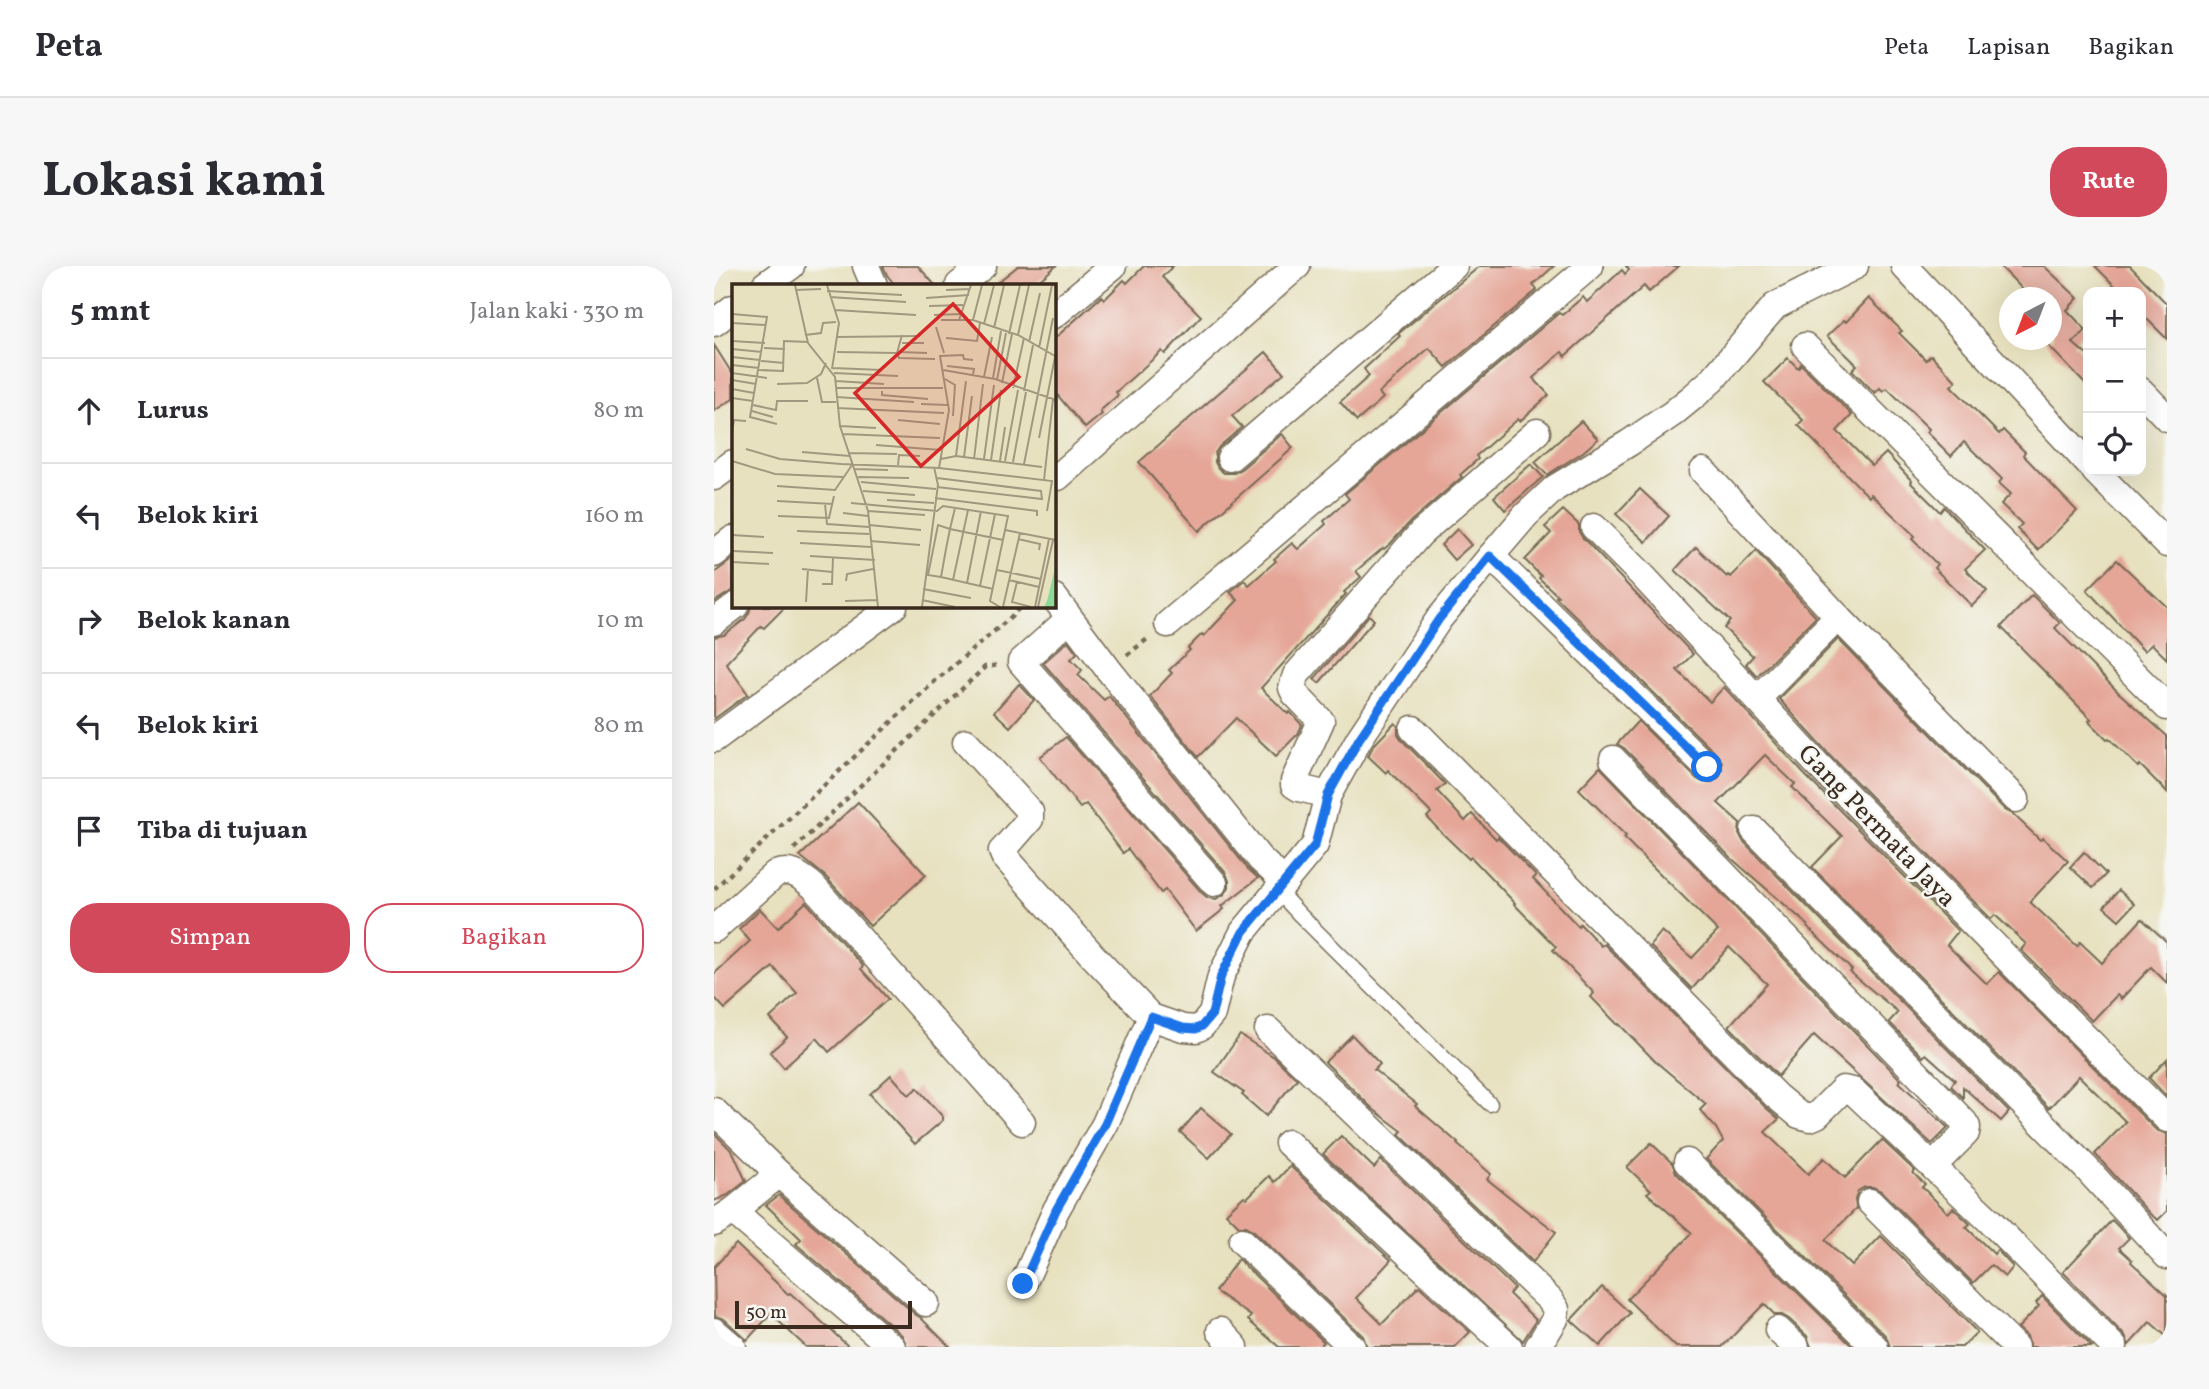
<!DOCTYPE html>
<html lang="id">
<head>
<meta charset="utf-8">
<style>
	:root { --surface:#fff; --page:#f7f7f7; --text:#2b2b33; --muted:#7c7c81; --line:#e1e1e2; --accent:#d1495b }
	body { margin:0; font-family:Vollkorn,serif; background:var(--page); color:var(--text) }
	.controls { position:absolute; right:21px; top:21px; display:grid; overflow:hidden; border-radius:14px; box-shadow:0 7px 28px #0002 }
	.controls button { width:63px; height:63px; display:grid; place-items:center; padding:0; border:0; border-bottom:2px solid var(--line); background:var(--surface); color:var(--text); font:35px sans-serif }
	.compass { position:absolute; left:1285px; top:21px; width:63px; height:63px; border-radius:50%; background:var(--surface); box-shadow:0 7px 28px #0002; rotate:222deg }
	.scale { position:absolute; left:21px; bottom:18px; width:177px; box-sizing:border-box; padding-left:7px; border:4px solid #3b2a1e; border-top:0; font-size:19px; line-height:24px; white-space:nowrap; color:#3b2a1e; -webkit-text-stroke:5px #f6f6f2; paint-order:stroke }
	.stop { position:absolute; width:21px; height:21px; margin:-16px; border:5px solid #1a73e8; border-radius:50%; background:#fff }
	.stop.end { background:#1a73e8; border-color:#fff; box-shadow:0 2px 7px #0008 }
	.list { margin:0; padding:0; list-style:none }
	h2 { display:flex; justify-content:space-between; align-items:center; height:91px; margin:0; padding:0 28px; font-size:30px }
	h2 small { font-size:23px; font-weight:400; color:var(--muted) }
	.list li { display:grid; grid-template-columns:46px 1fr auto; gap:21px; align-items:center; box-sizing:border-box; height:105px; padding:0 28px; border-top:2px solid var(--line) }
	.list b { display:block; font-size:26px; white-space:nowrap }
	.list em { font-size:23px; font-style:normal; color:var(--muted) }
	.actions { display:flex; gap:14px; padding:21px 28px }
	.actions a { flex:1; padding:16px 0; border:2px solid var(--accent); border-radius:28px; text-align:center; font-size:24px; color:var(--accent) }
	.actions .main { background:var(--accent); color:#fff }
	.icon { flex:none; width:38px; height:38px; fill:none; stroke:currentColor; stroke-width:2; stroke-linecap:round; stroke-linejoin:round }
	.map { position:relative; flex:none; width:1453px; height:1081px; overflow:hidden; border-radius:28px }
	header { display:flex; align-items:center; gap:42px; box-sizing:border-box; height:98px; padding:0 35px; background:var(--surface); border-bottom:2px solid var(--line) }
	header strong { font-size:33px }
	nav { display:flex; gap:38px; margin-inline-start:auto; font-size:24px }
	.intro { display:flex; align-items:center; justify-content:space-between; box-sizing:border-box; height:168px; padding:0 42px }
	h1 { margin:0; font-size:49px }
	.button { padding:18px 32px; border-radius:28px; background:var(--accent); color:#fff; font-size:24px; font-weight:700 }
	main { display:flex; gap:42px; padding:0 42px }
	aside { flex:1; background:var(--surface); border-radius:28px; box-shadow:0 7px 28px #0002 }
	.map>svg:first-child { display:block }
	.building { fill:#e5a697 }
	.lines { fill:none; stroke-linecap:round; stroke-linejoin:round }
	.lane-casing { stroke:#776a56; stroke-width:17 }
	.street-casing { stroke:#776a56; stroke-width:29 }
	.path { stroke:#776a56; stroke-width:4.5; stroke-dasharray:5 5; stroke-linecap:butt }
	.lane { stroke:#fff; stroke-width:14 }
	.street { stroke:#fff; stroke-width:26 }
	.route { stroke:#1a73e8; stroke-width:9 }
	.labels { text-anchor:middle; stroke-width:5; stroke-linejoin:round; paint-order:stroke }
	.street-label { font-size:26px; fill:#3b2a1e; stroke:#f6f6f2 }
	.inset-road { fill:none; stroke:#a2987f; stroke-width:2 }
	.view { fill:#d62828; fill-opacity:0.15; stroke:#d62828; stroke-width:3.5 }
	.inset-edge { fill:none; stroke:#3b2a1e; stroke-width:3.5 }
</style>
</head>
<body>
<header>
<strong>Peta</strong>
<nav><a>Peta</a><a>Lapisan</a><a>Bagikan</a></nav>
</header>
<div class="intro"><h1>Lokasi kami</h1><a class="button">Rute</a></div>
<main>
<aside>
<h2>5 mnt<small>Jalan kaki · 330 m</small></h2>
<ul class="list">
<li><svg class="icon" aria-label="ahead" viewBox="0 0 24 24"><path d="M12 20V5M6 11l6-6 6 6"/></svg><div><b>Lurus</b></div><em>80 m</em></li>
<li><svg class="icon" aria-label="left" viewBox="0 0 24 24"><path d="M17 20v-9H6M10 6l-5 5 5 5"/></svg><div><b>Belok kiri</b></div><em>160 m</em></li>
<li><svg class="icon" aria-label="right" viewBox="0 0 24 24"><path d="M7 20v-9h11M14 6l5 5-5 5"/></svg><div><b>Belok kanan</b></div><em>10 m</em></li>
<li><svg class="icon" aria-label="left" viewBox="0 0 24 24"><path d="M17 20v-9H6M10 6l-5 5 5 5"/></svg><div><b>Belok kiri</b></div><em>80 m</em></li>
<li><svg class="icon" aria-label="arrive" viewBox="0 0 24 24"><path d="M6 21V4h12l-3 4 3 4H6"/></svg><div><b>Tiba di tujuan</b></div></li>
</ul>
<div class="actions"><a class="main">Simpan</a><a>Bagikan</a></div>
</aside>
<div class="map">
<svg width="1453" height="1081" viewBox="0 0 1453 1081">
	<rect width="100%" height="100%" fill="#f6f6f2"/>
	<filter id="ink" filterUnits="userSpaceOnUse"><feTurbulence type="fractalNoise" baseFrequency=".0143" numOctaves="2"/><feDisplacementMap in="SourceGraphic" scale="14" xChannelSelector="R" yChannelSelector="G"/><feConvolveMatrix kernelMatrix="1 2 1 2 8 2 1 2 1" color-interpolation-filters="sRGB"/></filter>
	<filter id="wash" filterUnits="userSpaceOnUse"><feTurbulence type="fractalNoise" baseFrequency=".00686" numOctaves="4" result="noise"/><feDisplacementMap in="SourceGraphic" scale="28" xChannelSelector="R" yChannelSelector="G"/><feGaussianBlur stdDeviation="1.57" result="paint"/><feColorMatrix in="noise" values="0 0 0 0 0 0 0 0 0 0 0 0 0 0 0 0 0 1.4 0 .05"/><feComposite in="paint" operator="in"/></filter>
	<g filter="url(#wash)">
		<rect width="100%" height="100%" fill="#e7e1bf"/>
		<g id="blocks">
			<!-- building -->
			<g class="building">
				<path d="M169 0H204L221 19H181L173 9Z"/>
				<path d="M304 0H342L320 19H280Z"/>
				<path d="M430 0H459L448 11 487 50 451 88 448 85 402 126 404 129 386 145 388 148 371 162 340 125V73L388 30 391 33 410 14 413 17Z"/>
				<path d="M766 0H840L819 19 823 24 732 101 715 82 665 127 669 132 643 155 626 136 655 110 650 103 686 70 684 68Z"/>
				<path d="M912 0H965L935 26 930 20 851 90 848 86 819 112 835 129 806 155 804 153 762 190 764 193 746 209 748 211 697 255 676 278 670 283 669 282 642 305 647 311 630 326 632 328 547 422 574 448 576 446 588 459 584 468 562 490 522 452 484 491 436 430 458 407 455 404 476 384 474 382 488 368 490 370 524 334 516 326 530 314 535 319 562 295 560 293 578 277 584 283 612 258 610 255 635 233 631 228 845 47 848 49 869 31 873 36 908 4 911 8 915 4Z"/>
				<path d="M1286 0H1330L1364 32 1353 44 1372 64 1359 77 1374 90V121L1329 74H1338V32H1317Z"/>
				<path d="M1381 0H1416L1453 38V73L1427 47V26H1407Z"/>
				<path d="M1155 32 1188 65 1185 67 1212 94 1217 89 1242 115 1237 120 1285 168 1289 164 1311 186 1309 189 1363 245 1324 284 1303 263 1308 258 1287 238 1297 228 1285 217 1288 213 1250 176 1237 190 1213 166 1215 163 1173 122 1169 125 1166 122 1161 127 1138 104 1143 99 1113 70 1130 54 1132 56Z"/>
				<path d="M0 79 19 109V133L0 145Z"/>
				<path d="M552 86 570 107 518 150 528 161 505 181 501 187V196L504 202 510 207H520L526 204 568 168 579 182 485 265 425 196Z"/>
				<path d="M1074 92 1084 102 1087 98 1138 149 1123 165 1158 200 1172 187 1198 215 1197 217 1226 246 1230 241 1271 284 1251 303 1273 325 1258 340 1220 302 1223 298 1198 273 1201 270 1157 228 1155 231 1084 159 1089 154 1050 116Z"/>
				<path d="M867 155 884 173 869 186 833 209 821 196Z"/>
				<path d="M817 198 829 211 791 244 780 231Z"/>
				<path d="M926 223 955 250 932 276 902 248Z"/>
				<path d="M849 244 865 259V266L869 272 979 388 963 404 996 436 1010 421 1091 509 1244 665 1233 679 1273 718 1285 706 1442 864 1453 868V945L1444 954 1436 948 1381 888 1412 856 1365 810 1335 842 1098 601 1128 570 1078 521 1081 518 1051 489 1004 537 1026 557 1025 567 1029 575 1295 846 1287 855 1249 821V832L1237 820 1241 814 1212 788 1209 791 1175 756 1184 746 1136 706 1138 704 1093 661 1094 659 1017 592 910 482 903 478 924 455 983 513 990 516H998L1005 511 1008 504V496L1004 490 842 331 844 330 825 312 827 310 811 294 837 267 831 261Z"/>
				<path d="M743 263 757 279 740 294 727 279Z"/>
				<path d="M982 281 1013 311 1014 309 1017 311 1042 285 1102 351 1043 410 1032 398 1039 390 1010 362 1016 355 961 304Z"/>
				<path d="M19 293V324L0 336V307Z"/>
				<path d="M1403 294 1453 341V393L1438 378 1430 385 1373 324Z"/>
				<path d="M1318 329 1346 357 1341 362 1404 426 1453 470V526L1426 499 1424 501 1395 472 1393 473 1375 455 1377 453 1287 361Z"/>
				<path d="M37 340H72L50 362 47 360 12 397 34 428 0 453V371L10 369 31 353 35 347Z"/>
				<path d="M655 349 660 354 605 417 600 413Z"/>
				<path d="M1124 373 1291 544 1299 548 1326 574 1329 572 1354 595 1316 636 1363 680 1366 676 1388 697 1428 653 1453 676V717L1437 701 1407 733 1403 729 1378 755 1307 684 1312 678 1281 649 1277 653 1114 487 1065 433Z"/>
				<path d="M354 375 363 387 357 393 368 404 364 409 390 434 395 430 534 603 544 612 508 640 510 643 482 665 451 624 447 627 414 583 409 587 372 538 366 542 326 491 352 471 488 627 494 632 502 633 511 628 515 621V615L512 607 329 397Z"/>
				<path d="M305 418 320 434 296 461 280 446Z"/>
				<path d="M681 457 684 460V468L688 474 731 518 723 525 751 555 758 548 782 573 784 571 822 610 819 613 864 660 866 658 887 680 890 678 1051 841 1065 853 1051 866 1094 908 1110 892 1131 912 1168 874 1201 905 1199 907 1211 918 1208 921 1234 947 1239 942 1256 958 1252 961 1280 988 1283 984 1299 1001 1291 1011 1277 999 1259 1017 1167 925 1159 921H1151L1144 925 1141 933 1142 943 1111 974 1138 1000 1167 970 1263 1066 1248 1081H1176L1172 1070 992 893 1009 875 1002 862 986 844 992 838 941 795 905 758 904 759 877 731 880 727 839 684 842 681 800 638 801 637 757 591 755 593 726 565 713 551 717 547 674 504 672 507 654 490 659 480Z"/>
				<path d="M886 501 1187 814 1185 816 1234 862 1218 878 1100 769 1064 810 1015 760 1053 718 1015 681 978 723 936 680 948 665 978 692 1004 665 910 572 912 570 865 523Z"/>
				<path d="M144 536 212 609 156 660 111 610 86 590Z"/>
				<path d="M1370 586 1392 608 1379 622 1356 601Z"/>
				<path d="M1405 624 1420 638 1405 654 1390 641Z"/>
				<path d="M92 636 149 700 147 703 174 733 115 786 103 772 70 802 56 786 73 771 56 752 83 727 59 701 11 743 0 731V708L36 675 25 663 46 643 64 662Z"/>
				<path d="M526 769 560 791 583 813 552 850 528 829 530 827 500 806Z"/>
				<path d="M638 769 666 798 660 804 703 838 701 840 744 877 743 878 777 908 773 913 818 949 819 948 842 966 819 996 685 868 688 865 659 843 611 796Z"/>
				<path d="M1453 793V831L1435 812Z"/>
				<path d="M177 809 195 829 203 822 229 851V854L201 878 156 828Z"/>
				<path d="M487 842 517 868 495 892 466 866Z"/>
				<path d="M0 867 19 886 32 915 14 929 0 935Z"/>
				<path d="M627 870 660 902 667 894 800 1022 795 1028 822 1054 809 1075 609 888Z"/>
				<path d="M937 877 958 897 962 907 1139 1081H1097L1093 1070 1075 1053 1068 1049H1061L1050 1038 1008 1081H962L913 1033 978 967 933 927 937 924 913 901Z"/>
				<path d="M576 900 677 994 642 1032 668 1058 705 1020 756 1066 741 1081H653L649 1070 539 964 532 960H525L512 947 530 930 533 932 555 910 561 916Z"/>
				<path d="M65 929 202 1049 207 1052 236 1081H193L188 1069 82 978 87 973 52 939Z"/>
				<path d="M1398 954 1415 972 1405 982 1418 994 1417 996 1453 1029V1071L1436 1056 1415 1079 1411 1070 1349 1006Z"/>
				<path d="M22 978 74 1028 76 1027 95 1044 135 1081H92L57 1048 33 1074 10 1053 1 1050 0 1001Z"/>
				<path d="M524 993 610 1076 605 1081H565L534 1054 537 1050 501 1025Z"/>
				<path d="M888 1021 916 1047 886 1080 857 1054Z"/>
				<path d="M1328 1030 1378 1081H1316L1313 1070 1304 1062 1325 1040 1322 1037Z"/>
			</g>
		</g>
	</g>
	<g filter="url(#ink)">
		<use href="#blocks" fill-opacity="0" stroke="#776a56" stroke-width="2"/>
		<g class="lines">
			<defs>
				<path id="lane" d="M563 624 585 648 776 838"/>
				<g id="street">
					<path d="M152 0 160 19"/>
					<path d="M1190 0 1374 197"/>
					<path d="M51 19 77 0"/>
					<path d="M245 19 269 0"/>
					<path d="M340 49 399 0"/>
					<path d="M0 57 19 42"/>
					<path d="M1091 80 1453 441"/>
					<path d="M1427 125 1453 152"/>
					<path d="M516 192 740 0"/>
					<path d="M989 205 1124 351 1302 533"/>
					<path d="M1381 205 1453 278"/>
					<path d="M0 211 19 197"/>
					<path d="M344 211 583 0"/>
					<path d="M880 261 926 307 1103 498 1320 720 1453 853"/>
					<path d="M0 288 19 273"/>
					<path d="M777 290 993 501"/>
					<path d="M340 331 394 403 546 593 571 616"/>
					<path d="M355 353 307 396 500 617"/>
					<path d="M0 356 21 340"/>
					<path d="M454 358 876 0"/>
					<path d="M1043 433 1124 351"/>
					<path d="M699 463 1062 830 1085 849 1096 852 1103 849 1129 823 1139 825 1276 955 1400 1081"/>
					<path d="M0 473 180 340"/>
					<path d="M252 476 316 546V553L290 583 288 585 290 590 379 690 437 751 469 762 482 763 488 760 498 748 507 710 529 666 601 579 614 529 645 473 725 353 777 290 812 249 841 222 915 177 958 148 980 130 998 114 1061 40 1141 0"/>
					<path d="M899 493 1250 856 1253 861 1252 867 1219 900"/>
					<path d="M614 529 585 522 580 519V515L607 455 581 428 578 422 582 409 707 267 823 166"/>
					<path d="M1040 564 1371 901 1453 990"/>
					<path d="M0 663 61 608C78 602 86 610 99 620L308 856"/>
					<path d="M554 764 836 1034 842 1043 841 1053 824 1081"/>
					<path d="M0 845 65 908 212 1037"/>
					<path d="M574 877 795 1081"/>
					<path d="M973 896 1161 1081"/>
					<path d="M1156 936 1301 1081"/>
					<path d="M19 945 178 1081"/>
					<path d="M0 957 19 945 65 908"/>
					<path d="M528 975 638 1081"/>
					<path d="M309 1018 342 944 391 858 437 751"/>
					<path d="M1064 1064 1082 1081"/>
					<path d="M0 1065 19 1081"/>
					<path d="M506 1065 521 1081"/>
				</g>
			</defs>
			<!-- lane casing -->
			<use href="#lane" class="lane-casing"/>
			<!-- street casing -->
			<use href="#street" class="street-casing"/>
			<!-- path -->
			<g class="path">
				<path d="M413 389 436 371"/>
				<path d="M80 583 271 401 286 399"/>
				<path d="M0 623 220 416 296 352 307 340"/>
			</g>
			<!-- lane -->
			<use href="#lane" class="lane"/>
			<!-- street -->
			<use href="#street" class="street"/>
		</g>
	</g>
	<g class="lines" filter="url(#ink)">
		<!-- route -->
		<path class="route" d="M309 1018 342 944 391 858 437 751 469 762 482 763 488 760 498 748 507 710 529 666 601 579 614 529 645 473 725 353 776 290 993 501"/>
	</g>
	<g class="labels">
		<!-- street labels -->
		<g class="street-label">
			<text transform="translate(1164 559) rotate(46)" y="9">Gang Permata Jaya</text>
		</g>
	</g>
	<!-- overview -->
	<g transform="translate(18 18)">
		<rect width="324" height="324" fill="#e7e1bf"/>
		<path d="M324 280V323H312L315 317Z" fill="#8bda98"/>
		<path class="inset-road" d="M63 1 76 59 103 93 108 142 136 227 146 323M95 1 107 39 100 85M63 6 89 5M214 6 238 5M95 7 170 11M98 13 174 18M194 14 237 11M197 22 231 21M103 26 184 31M0 30 35 33 18 133 45 140M202 31 228 30M209 36H241L286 51 323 72M227 36 239 1M241 36 250 1M0 39 34 41M252 40 262 1M204 43 212 69M262 44 272 1M277 50 288 1M73 51 89 49 91 39 104 38M286 51 297 1M105 53 188 52M214 54 245 57 248 39M0 57 33 59M297 58 308 9M170 59H192M32 64 53 65M307 64 320 1M0 65 30 68M105 68 165 69 170 51M167 68 195 69M165 69 167 74 203 75M0 73 28 76M29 77 52 79M0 81 27 84M215 82 242 85 241 91M101 84 150 86M27 86 51 87 52 57 76 58M211 86 263 95 324 116M0 89 35 94M102 89 166 92M252 93 260 53M85 94 90 118H104M261 94 269 47M213 95 223 101 221 132M0 96 24 100M265 96 274 49M104 97 152 100M270 99 280 50M45 100 75 99 89 90 94 79M104 104H211M281 104 292 54M0 105 22 109M150 107V111L196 115M292 107 301 61M104 113 182 118M0 114 21 117M189 120 216 121M21 121 44 126 45 117H76M105 124 212 129M20 127 41 133M166 136 208 140M108 142 144 144M0 148 2 136 14 137M110 150 208 154M307 154 324 68M144 161 209 166M14 165 48 175 109 180M70 168 118 172M117 169 165 170M224 172 234 97M232 173 240 112M209 175 224 172 310 183M242 175 251 100M252 175 262 101M259 176 269 106M0 177 43 190 111 193M268 177 273 143M273 177 286 106M281 178 294 108M109 180 207 184 320 197 315 227M292 180 321 34M166 181 167 171 188 172M207 184 217 126 208 72 231 71 232 75 241 76M122 185 156 186M126 193 177 194M312 196 321 115M129 198 204 205M45 202 103 206 120 181M205 203 310 215 309 207 205 194M131 207 183 211M203 214 305 227V232M155 216 202 219M45 217 101 220M119 219 205 227 211 222 276 232 258 317 268 323M93 220 95 240 137 243M223 224 218 245 214 265 209 293 196 291 206 241 218 245 271 256M136 227 193 231M111 229 136 232M46 232 97 234 102 212M137 241 189 246M273 246 324 256M65 247 137 250M0 251 32 253M286 255 308 260 307 266M138 257 188 261M68 259 139 263M0 267 41 269M78 272 143 276M0 278 37 280M70 285 100 288M265 286 309 295M209 293 261 305M221 296 236 226M277 296 307 303M114 297 115 290 141 285M285 298 280 318 299 323M235 299 249 227M90 300H100L101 274M248 302 263 230M191 305 239 314M190 316 223 323M113 317 145 316M74 318 76 285M190 323 206 201 202 183M271 323 288 249M303 323 317 255M306 323 321 256"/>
		<path class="view" d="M221 20 287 93 189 182 123 109Z"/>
		<rect width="324" height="324" class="inset-edge"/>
	</g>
</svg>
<div class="controls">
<button>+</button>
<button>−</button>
<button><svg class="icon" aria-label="locate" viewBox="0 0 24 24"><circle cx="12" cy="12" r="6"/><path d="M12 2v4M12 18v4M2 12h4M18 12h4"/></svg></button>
</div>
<svg class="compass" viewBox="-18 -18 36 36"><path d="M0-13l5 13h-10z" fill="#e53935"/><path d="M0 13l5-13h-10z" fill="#7c7c81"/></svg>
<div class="scale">50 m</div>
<div class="stop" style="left:993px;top:501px"></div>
<div class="stop end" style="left:309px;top:1018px"></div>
</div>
</main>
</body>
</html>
